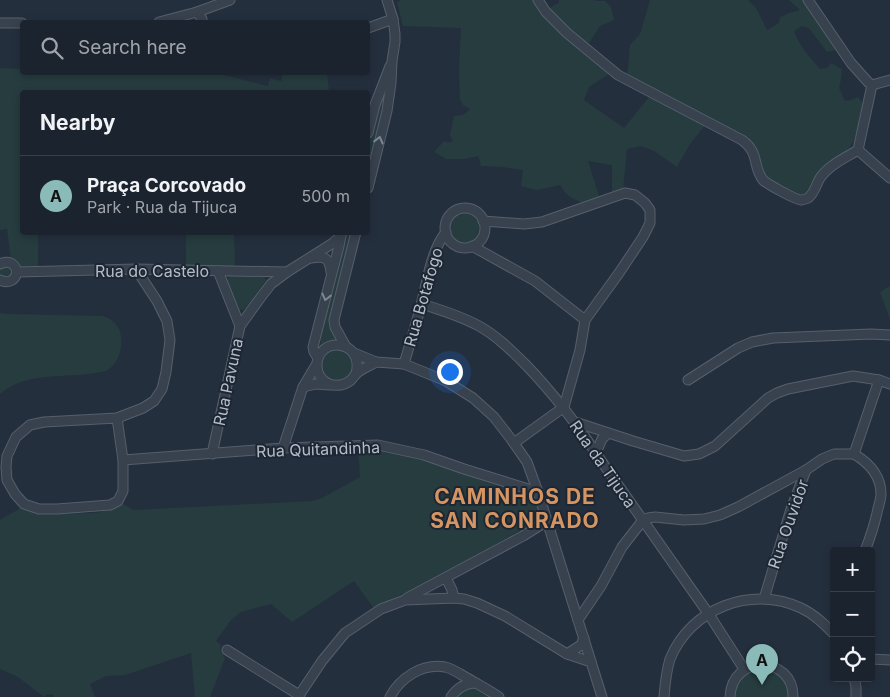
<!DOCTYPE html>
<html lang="en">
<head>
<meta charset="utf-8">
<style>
	:root { --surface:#1b232e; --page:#282f3a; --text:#f1f3f6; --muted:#a0a4aa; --line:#39404a; --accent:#8bbbb9 }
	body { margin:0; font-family:Inter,sans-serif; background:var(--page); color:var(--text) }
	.controls { position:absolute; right:15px; bottom:15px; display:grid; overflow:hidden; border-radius:5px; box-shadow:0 2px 8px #0003 }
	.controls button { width:45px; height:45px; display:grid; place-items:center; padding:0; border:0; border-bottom:1px solid var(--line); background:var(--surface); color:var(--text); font:25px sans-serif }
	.you { position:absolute; left:449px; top:371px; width:18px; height:18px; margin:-12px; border:4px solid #fff; border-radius:50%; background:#1a73e8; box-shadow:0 0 0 8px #1a73e833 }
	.badge { display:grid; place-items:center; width:32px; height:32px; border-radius:50%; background:var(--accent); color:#111; font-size:16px; font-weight:700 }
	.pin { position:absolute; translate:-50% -41px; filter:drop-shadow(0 1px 2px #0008) }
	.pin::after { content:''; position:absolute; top:26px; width:18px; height:15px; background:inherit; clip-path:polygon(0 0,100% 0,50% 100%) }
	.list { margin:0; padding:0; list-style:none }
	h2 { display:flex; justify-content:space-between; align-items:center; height:65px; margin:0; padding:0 20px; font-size:21px }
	h2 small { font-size:16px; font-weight:400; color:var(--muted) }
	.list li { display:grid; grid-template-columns:32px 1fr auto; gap:15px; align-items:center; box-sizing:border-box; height:80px; padding:0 20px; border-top:1px solid var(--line) }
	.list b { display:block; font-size:19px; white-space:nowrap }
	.list p { margin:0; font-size:16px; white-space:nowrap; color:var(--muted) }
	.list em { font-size:16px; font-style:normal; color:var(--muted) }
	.icon { flex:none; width:28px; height:28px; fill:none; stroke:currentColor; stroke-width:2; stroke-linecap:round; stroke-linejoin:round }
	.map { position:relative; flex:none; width:890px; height:697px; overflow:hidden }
	.search { position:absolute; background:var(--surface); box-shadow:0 2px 8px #0003; left:20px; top:20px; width:350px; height:55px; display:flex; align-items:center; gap:12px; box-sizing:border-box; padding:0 18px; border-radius:5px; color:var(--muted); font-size:19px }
	.panel { position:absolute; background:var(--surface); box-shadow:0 2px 8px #0003; left:20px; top:90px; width:350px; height:145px; border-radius:5px }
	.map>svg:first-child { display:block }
	.green { fill:#263c3f }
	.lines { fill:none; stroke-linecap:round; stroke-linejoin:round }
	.minor-casing { stroke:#565f6c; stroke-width:11 }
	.minor { stroke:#38414e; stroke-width:9 }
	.oneway { stroke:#7c8592 }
	.labels { text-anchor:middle; stroke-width:4; stroke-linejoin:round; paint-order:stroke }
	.street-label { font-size:16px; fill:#b4bcc9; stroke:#1d2633 }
	.district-label { font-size:21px; font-weight:bold; letter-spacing:1px; fill:#d59563; stroke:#1d2633 }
</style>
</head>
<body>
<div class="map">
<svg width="890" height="697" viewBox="0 0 890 697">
	<rect width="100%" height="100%" fill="#242f3e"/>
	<!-- green -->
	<g class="green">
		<path d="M401 0H540L547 9 559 3V0H594L597 1H605L611 7 614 20 600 26 589 43 595 61 612 72 589 87 584 100 624 128 649 97 663 102 665 93C653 87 640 84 627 78L630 45 640 34 650 0H748L756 8 767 30 779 23 780 17 789 13 800 10 789 0H806L838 47 833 51 827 52 809 28 802 26 794 31C799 46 810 57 820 69L827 68 831 63 842 69 841 79 839 88 845 101 851 100 858 97 863 103C860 115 858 131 853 142 846 156 815 188 802 197L767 181 751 143 706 124 690 144 677 167 654 151 641 146 627 149 623 190 612 194V165L588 161 600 199 585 204C572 198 568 198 560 185L537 190 521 186 523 170 502 167 481 166 478 156 465 159H446L434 152 444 141 448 143 453 141 450 135 454 116 463 115 470 109 463 105 460 99 459 68 461 28 403 26 397 2Z"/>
		<path d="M0 68 22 69V72L216 73 268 86 270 78 281 81 283 73H327L329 91V92H22V232L38 233V269L17 268 11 261 7 229 0 230Z"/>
		<path d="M386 83H390L368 173V148L376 113Z"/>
		<circle cx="464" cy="228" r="15"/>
		<path d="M186 233H234L235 268H186Z"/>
		<path d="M346 233H353L333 311 343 343 320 351C322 312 336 271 346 233Z"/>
		<path d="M4 265 13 268V277L2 278 0 275V268Z"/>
		<path d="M262 275 265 278 266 281 244 310 238 309 226 282 229 276Z"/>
		<path d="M890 286V320L880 292Z"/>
		<path d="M0 313 9 314 103 316C110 318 118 324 120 332 124 346 119 364 106 371 97 373 87 374 78 375 50 377 23 375 0 394Z"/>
		<path d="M334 348 349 353C350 356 353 360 353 364 356 385 320 386 321 365 321 355 326 352 334 348Z"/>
		<path d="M371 449 406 455 475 476 531 496 538 501 541 508 532 524 455 567 442 577 391 599 375 610 354 581 292 622 271 604 241 612 230 621 216 641 221 645 220 649 225 658 210 697H195L191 653 125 675 106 676 90 684 95 697H54L52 694 50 695 47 694 44 697 18 677 0 669V520L24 506 31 512 45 514 95 513 109 510 121 503 134 510 312 501 322 498 360 477 358 450Z"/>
		<path d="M756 667C780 671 785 672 791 697H733C735 681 742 675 756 667Z"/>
		<path d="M476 688 482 690 493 697H456C462 691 467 689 476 688Z"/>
	</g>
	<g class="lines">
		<defs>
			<g id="minor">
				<path d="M538 0 546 12 567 33 618 75 742 140C760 153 752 166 763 180 767 184 796 200 801 200 803 200 808 198 808 198 815 193 816 184 820 178 829 165 845 158 858 150"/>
				<path d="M808 0 851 63 868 82 872 85"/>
				<path d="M197 12 202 19V22"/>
				<path d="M159 22 197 12 230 0"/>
				<path d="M0 23H22"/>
				<path d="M368 28 393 19"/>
				<path d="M872 85 890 80"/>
				<path d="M368 133 375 105 390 66"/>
				<path d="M858 150 872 85"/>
				<path d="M858 150 890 178"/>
				<path d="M368 188 387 111 391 83 392 61 395 42V34L393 19 387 0"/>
				<circle cx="465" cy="228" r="20"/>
				<path d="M483 221 524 224 542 222 625 193 635 195 645 203 650 210V223L643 237 619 273 585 320 580 350 564 407 514 443"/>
				<path d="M472 246 535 281 585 320"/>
				<path d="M311 258C325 256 329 257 331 272"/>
				<path d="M0 264C8 260 15 263 17 272 15 281 8 284 0 280"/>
				<path d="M218 271 240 326"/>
				<path d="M17 272 136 269 287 272"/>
				<path d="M422 304C441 310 461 316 479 326 497 336 512 351 526 365 555 395 579 427 602 462L708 613 744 669"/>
				<path d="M346 347 335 327 334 320 356 232"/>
				<path d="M354 353 376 362 404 364 446 381 473 398 494 417 511 439 527 462 538 492 602 697"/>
				<path d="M318 358 314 352 313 347 339 246 341 235"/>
				<path d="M404 364C410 343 417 322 422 301 428 278 431 251 446 232"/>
				<path d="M356 374C365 338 316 336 317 366 317 371 319 376 323 380 330 387 343 387 351 380 353 378 354 376 356 374 361 369 370 366 376 362"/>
				<path d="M688 380 738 348 752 342 773 338 871 334 890 335"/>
				<path d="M303 387 316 384 330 385"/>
				<path d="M117 418 123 460V491L118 501 110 505 57 509H39L24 504 15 494 7 480 6 467 7 456 16 437 30 425 44 422 117 418 143 408 154 401 162 389 166 372 170 340 167 321 157 301 136 269"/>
				<path d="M575 422 633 441 684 456 699 454 715 446 768 398 777 393 788 389 853 376 879 380 890 384"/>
				<path d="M283 448 303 387 316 365"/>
				<path d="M596 453 602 439 608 433"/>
				<path d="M212 454 240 326 258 301 271 284 287 272 333 243 341 236"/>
				<path d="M854 454C869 463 881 476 881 494 881 500 878 507 877 513 874 526 870 538 865 551"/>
				<path d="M854 454 879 380"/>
				<path d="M123 460 283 448 378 445 424 455 464 469 538 492"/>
				<path d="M446 578 452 590 454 598"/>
				<path d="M407 598 523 536 547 521"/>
				<path d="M764 599 791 509 806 470 822 459 834 454H854"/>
				<path d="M578 620 601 586 622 547 643 520 648 518 655 517 684 520 704 519 720 515 738 507 806 470"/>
				<path d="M227 650 299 695"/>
				<path d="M567 654 581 645 584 638"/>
				<path d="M871 659 890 660"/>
				<path d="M854 678 856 687V697"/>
				<path d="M298 697 322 661 345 633 381 609 405 600 454 598 464 599 477 603 505 616 567 654 591 662"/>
				<path d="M390 697C400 678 422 663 445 667 454 669 461 675 469 679 479 685 489 690 499 697"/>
				<path d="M451 697C457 688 465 683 476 683"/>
				<path d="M664 697C665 684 666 672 670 659 691 608 751 585 801 608 814 614 824 624 834 634"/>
				<path d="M730 697C732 653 794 656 793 697"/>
			</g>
		</defs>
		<!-- minor casing -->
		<use href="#minor" class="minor-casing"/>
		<!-- minor -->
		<use href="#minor" class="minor"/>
	</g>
	<!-- one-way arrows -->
	<defs><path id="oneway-chevron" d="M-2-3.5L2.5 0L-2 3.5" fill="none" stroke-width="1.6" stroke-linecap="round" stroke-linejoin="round" transform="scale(1.25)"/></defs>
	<g class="oneway">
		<use href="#oneway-chevron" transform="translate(379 140) rotate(-76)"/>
		<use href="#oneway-chevron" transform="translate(326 297) rotate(104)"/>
	</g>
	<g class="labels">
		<!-- street labels -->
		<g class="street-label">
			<text x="152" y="277">Rua do Castelo</text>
			<text transform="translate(423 297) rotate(-74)" y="6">Rua Botafogo</text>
			<text transform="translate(228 382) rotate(-78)" y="6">Rua Pavuna</text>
			<text transform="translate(318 449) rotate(-2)" y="6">Rua Quitandinha</text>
			<text transform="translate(603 464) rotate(55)" y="6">Rua da Tijuca</text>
			<text transform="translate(788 524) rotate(-71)" y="6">Rua Ouvidor</text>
		</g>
		<!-- district labels -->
		<g class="district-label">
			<text x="515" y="504">CAMINHOS DE<tspan x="515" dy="24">SAN CONRADO</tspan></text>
		</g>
	</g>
</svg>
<div class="controls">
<button>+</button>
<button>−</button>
<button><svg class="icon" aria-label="locate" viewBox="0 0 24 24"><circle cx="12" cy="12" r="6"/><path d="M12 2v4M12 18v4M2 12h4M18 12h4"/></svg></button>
</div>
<div class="you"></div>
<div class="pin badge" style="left:762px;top:685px">A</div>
<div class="search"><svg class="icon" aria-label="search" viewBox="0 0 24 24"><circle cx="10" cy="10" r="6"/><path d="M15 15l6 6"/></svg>Search here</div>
<section class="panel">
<h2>Nearby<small></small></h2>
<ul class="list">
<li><span class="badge">A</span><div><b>Praça Corcovado</b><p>Park · Rua da Tijuca</p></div><em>500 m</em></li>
</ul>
</section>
</div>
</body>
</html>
